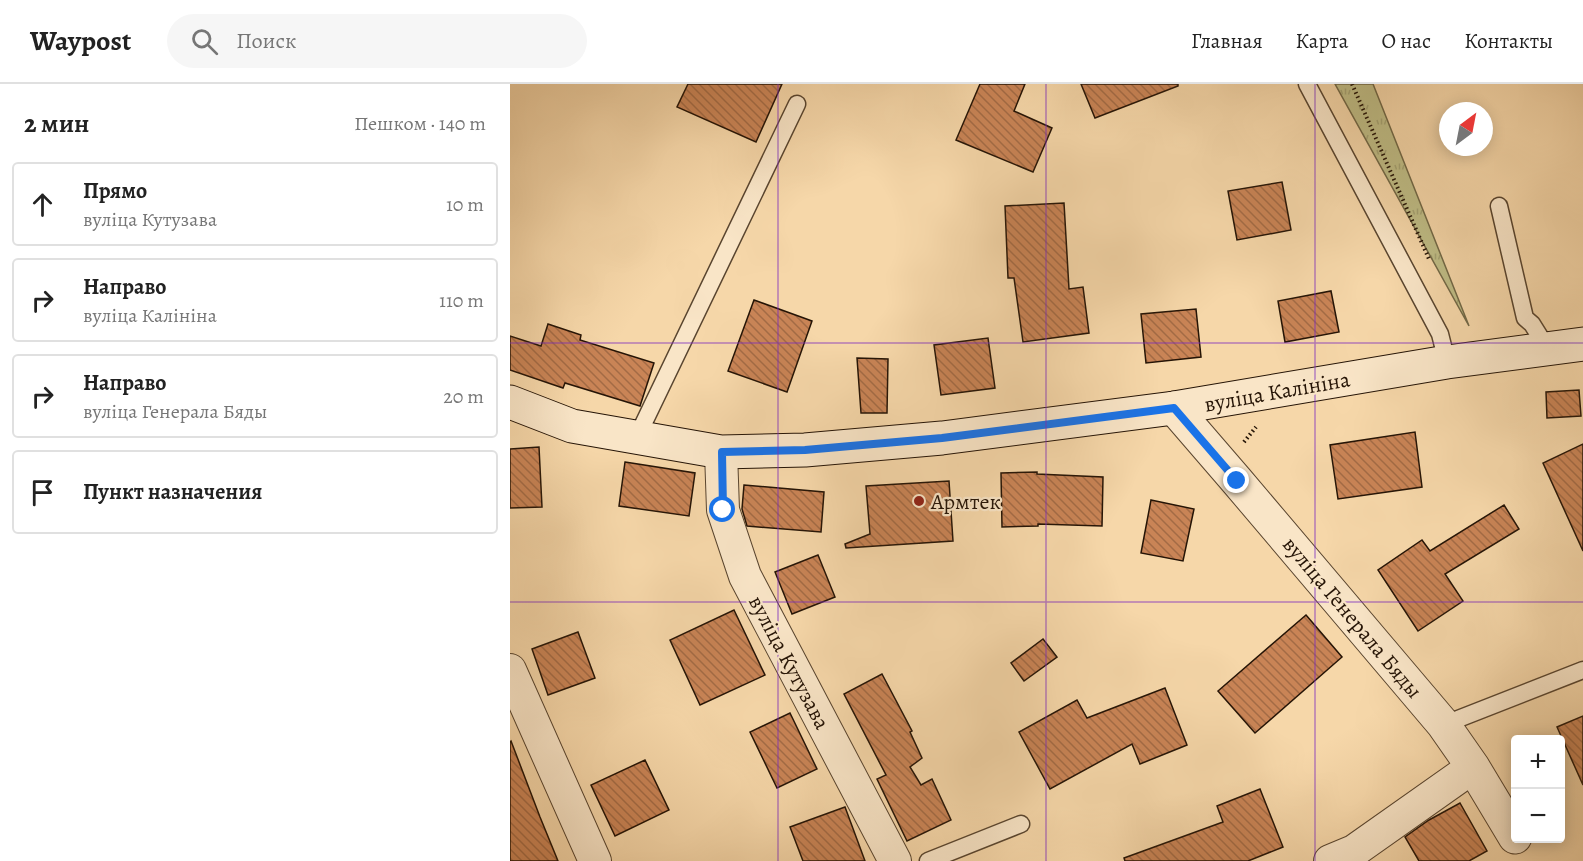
<!DOCTYPE html>
<html lang="ru">
<head>
<meta charset="utf-8">
<style>
	:root { --surface:#fff; --page:#f6f6f6; --text:#222; --muted:#767676; --line:#e0e0e0 }
	body { margin:0; font-family:Alegreya,serif; background:var(--page); color:var(--text) }
	.controls { position:absolute; right:18px; bottom:18px; display:grid; overflow:hidden; border-radius:6px; box-shadow:0 3px 15px #0003 }
	.controls button { width:54px; height:54px; display:grid; place-items:center; padding:0; border:0; border-bottom:2px solid var(--line); background:var(--surface); color:var(--text); font:30px sans-serif }
	.compass { position:absolute; left:929px; top:18px; width:54px; height:54px; border-radius:50%; background:var(--surface); box-shadow:0 3px 15px #0003; rotate:32deg }
	.stop { position:absolute; width:18px; height:18px; margin:-14px; border:4px solid #1a73e8; border-radius:50%; background:#fff }
	.stop.end { background:#1a73e8; border-color:#fff; box-shadow:0 2px 6px #0008 }
	.list { margin:0; padding:0; list-style:none }
	h2 { display:flex; justify-content:space-between; align-items:center; height:78px; margin:0; padding:0 24px; font-size:26px }
	h2 small { font-size:20px; font-weight:400; color:var(--muted) }
	.list li { display:grid; grid-template-columns:39px 1fr auto; gap:18px; align-items:center; box-sizing:border-box; height:84px; margin:0 12px 12px; padding:0 12px; border:2px solid var(--line); border-radius:6px }
	.list b { display:block; font-size:22px; white-space:nowrap }
	.list p { margin:0; font-size:20px; white-space:nowrap; color:var(--muted) }
	.list em { font-size:20px; font-style:normal; color:var(--muted) }
	.icon { flex:none; width:33px; height:33px; fill:none; stroke:currentColor; stroke-width:2; stroke-linecap:round; stroke-linejoin:round }
	.map { position:relative; flex:none; width:1073px; height:777px; overflow:hidden }
	header { display:flex; align-items:center; gap:36px; box-sizing:border-box; height:84px; padding:0 30px; background:var(--surface); border-bottom:2px solid var(--line) }
	header strong { font-size:28px }
	nav { display:flex; gap:33px; margin-inline-start:auto; font-size:21px }
	.search { width:420px; height:54px; background:var(--page); display:flex; align-items:center; gap:15px; box-sizing:border-box; padding:0 21px; border-radius:33px; color:var(--muted); font-size:22px }
	main { display:flex }
	aside { flex:1; background:var(--surface) }
	.map>svg:first-child { display:block }
	.grass { fill:url(#grass-tufts); stroke:#726846; stroke-width:1.5 }
	.building { fill:url(#building-back-hatch); stroke:#251406; stroke-width:1.5 }
	.lines { fill:none; stroke-linecap:round; stroke-linejoin:round }
	.service-casing { stroke:#59452f; stroke-width:19 }
	.minor-casing { stroke:#59452f; stroke-width:34 }
	.tertiary-casing { stroke:#59452f; stroke-width:35 }
	.secondary-casing { stroke:#251406; stroke-width:35 }
	.path { stroke:#251406; stroke-width:4; stroke-dasharray:1.5 3; stroke-linecap:butt }
	.service { stroke:#f9e5c7; stroke-width:16 }
	.minor { stroke:#f9e5c7; stroke-width:32 }
	.tertiary { stroke:#f9e5c7; stroke-width:33 }
	.secondary { stroke:#f9e5c7; stroke-width:33 }
	.route { stroke:#1a73e8; stroke-width:8 }
	.grid { fill:none; stroke:#7b2cbf; stroke-width:1.5; stroke-opacity:0.55 }
	.poi-dot { fill:#8f2418; stroke:#f9e5c7; stroke-width:2 }
	.labels { text-anchor:middle; stroke-width:4.5; stroke-linejoin:round; paint-order:stroke }
	.street-label { font-size:22px; fill:#251406; stroke:#f9e5c7 }
	.poi-label { font-size:22px; fill:#251406; stroke:#f9e5c7; text-anchor:start }
</style>
</head>
<body>
<header>
<strong>Waypost</strong>
<div class="search"><svg class="icon" aria-label="search" viewBox="0 0 24 24"><circle cx="10" cy="10" r="6"/><path d="M15 15l6 6"/></svg>Поиск</div>
<nav><a>Главная</a><a>Карта</a><a>О нас</a><a>Контакты</a></nav>
</header>
<main>
<aside>
<h2>2 мин<small>Пешком · 140 m</small></h2>
<ul class="list">
<li><svg class="icon" aria-label="ahead" viewBox="0 0 24 24"><path d="M12 20V5M6 11l6-6 6 6"/></svg><div><b>Прямо</b><p>вуліца Кутузава</p></div><em>10 m</em></li>
<li><svg class="icon" aria-label="right" viewBox="0 0 24 24"><path d="M7 20v-9h11M14 6l5 5-5 5"/></svg><div><b>Направо</b><p>вуліца Калініна</p></div><em>110 m</em></li>
<li><svg class="icon" aria-label="right" viewBox="0 0 24 24"><path d="M7 20v-9h11M14 6l5 5-5 5"/></svg><div><b>Направо</b><p>вуліца Генерала Бяды</p></div><em>20 m</em></li>
<li><svg class="icon" aria-label="arrive" viewBox="0 0 24 24"><path d="M6 21V4h12l-3 4 3 4H6"/></svg><div><b>Пункт назначения</b></div></li>
</ul>
</aside>
<div class="map">
<svg width="1073" height="777" viewBox="0 0 1073 777">
	<defs>
		<pattern id="grass-tufts" width="24" height="20" patternUnits="userSpaceOnUse" patternTransform="scale(1.5)"><rect width="24" height="20" fill="#bfbd86"/><path d="M3 7l-1-3M5 7V3M7 7l1-3M15 17l-1-3M17 17v-4M19 17l1-3" fill="none" stroke="#a4a272"/></pattern>
		<pattern id="building-back-hatch" width="6" height="6" patternUnits="userSpaceOnUse" patternTransform="scale(1.5)"><rect width="6" height="6" fill="#c98456"/><path d="M-1 5l2 2M0 0l6 6M5-1l2 2" fill="none" stroke="#a36b45"/></pattern>
	</defs>
	<rect width="100%" height="100%" fill="#f6d7a9"/>
	<filter id="stains"><feTurbulence type="fractalNoise" baseFrequency=".00333" numOctaves="4"/><feColorMatrix values="0 0 0 0 .2 0 0 0 0 .09 0 0 0 0 .02 0 0 0 .5 -.17"/></filter>
	<radialGradient id="worn" r=".72"><stop offset=".6" stop-color="#630" stop-opacity="0"/><stop offset="1" stop-color="#630" stop-opacity=".3"/></radialGradient>
	<!-- grass -->
	<path class="grass" d="M825 0H863L959 242Z"/>
	<!-- building -->
	<g class="building">
		<path d="M178 0H272L246 58 167 23Z"/>
		<path d="M470 0H515L504 27 542 44 523 88 446 56Z"/>
		<path d="M571 0H668V2L585 34Z"/>
		<path d="M772 98 781 146 727 156 718 107Z"/>
		<path d="M554 119 559 205 573 203 579 249 513 258 504 194H498L495 122Z"/>
		<path d="M821 207 829 248 775 258 768 217Z"/>
		<path d="M244 216 302 237 277 308 218 287Z"/>
		<path d="M686 225 691 273 636 279 631 230Z"/>
		<path d="M38 240 71 251 70 256 144 279 130 322 55 299 53 304 0 286V252L31 262Z"/>
		<path d="M478 254 485 304 431 311 424 261Z"/>
		<path d="M347 274 378 275 377 329H351Z"/>
		<path d="M1069 306 1071 332 1037 334 1036 308Z"/>
		<path d="M905 348 912 403 828 415 820 361Z"/>
		<path d="M1073 360V467L1033 379Z"/>
		<path d="M29 363 32 423 0 424V365Z"/>
		<path d="M115 378 185 389 179 432 109 422Z"/>
		<path d="M527 388V390L593 393 592 442 528 440V442L492 443 491 389Z"/>
		<path d="M439 397 443 457 336 464 335 460 360 450 356 402Z"/>
		<path d="M234 401 314 408 311 448 237 442 232 425Z"/>
		<path d="M641 416 684 425 673 477 631 469Z"/>
		<path d="M994 421 1009 445 935 490 953 517 908 547 868 486 912 456 920 467Z"/>
		<path d="M308 471 325 513 282 530 265 488Z"/>
		<path d="M224 526 255 591 190 621 160 556Z"/>
		<path d="M796 531 832 573 745 649 708 607Z"/>
		<path d="M68 548 85 594 38 611 22 565Z"/>
		<path d="M533 555 547 573 514 597 501 579Z"/>
		<path d="M372 590 402 647 400 648 412 674 400 683 411 701 422 695 441 736 397 757 367 695 376 691 334 610Z"/>
		<path d="M655 604 677 661 630 680 622 660 540 705 509 648 567 616 577 634Z"/>
		<path d="M280 629 307 685 267 704 240 648Z"/>
		<path d="M1073 632V701L1047 643Z"/>
		<path d="M1 657 30 733 48 777H0V658Z"/>
		<path d="M135 676 159 726 105 752 81 701Z"/>
		<path d="M750 705 773 763 738 777H615L614 774 713 738 707 722Z"/>
		<path d="M950 719 977 767 959 777H909L895 753 919 736Z"/>
		<path d="M335 723 355 777H293L280 743Z"/>
	</g>
	<g class="lines">
		<defs>
			<g id="service">
				<path d="M797 0 930 250 937 278"/>
				<path d="M989 122 1015 234 1022 240 1037 264"/>
				<path d="M127 353 287 20"/>
				<path d="M933 640 948 635 1073 586"/>
				<path d="M418 777 511 740"/>
			</g>
			<g id="minor">
				<path d="M211 368 213 426 235 492 385 777"/>
				<path d="M0 586 85 777"/>
				<path d="M820 777 844 767 963 683"/>
			</g>
			<path id="tertiary" d="M664 324 727 397 933 640 963 683 1005 753"/>
			<path id="secondary" d="M0 318 62 342 211 368 295 366 432 354 664 324 937 278 1073 260"/>
		</defs>
		<!-- service casing -->
		<use href="#service" class="service-casing"/>
		<!-- minor casing -->
		<use href="#minor" class="minor-casing"/>
		<!-- tertiary casing -->
		<use href="#tertiary" class="tertiary-casing"/>
		<!-- secondary casing -->
		<use href="#secondary" class="secondary-casing"/>
		<!-- path -->
		<g class="path">
			<path d="M842 0 919 175"/>
			<path d="M734 358 746 343"/>
		</g>
		<!-- service -->
		<use href="#service" class="service"/>
		<!-- minor -->
		<use href="#minor" class="minor"/>
		<!-- tertiary -->
		<use href="#tertiary" class="tertiary"/>
		<!-- secondary -->
		<use href="#secondary" class="secondary"/>
	</g>
	<g class="lines">
		<!-- route -->
		<path class="route" d="M213 426 212 368 295 366 432 354 664 324 727 397"/>
	</g>
	<!-- grid -->
	<path class="grid" d="M268 0V777M536 0V777M805 0V777M0 259H1073M0 518H1073"/>
	<!-- markers -->
	<circle class="poi-dot" cx="409" cy="417" r="6"/>
	<g class="labels">
		<!-- street labels -->
		<g class="street-label">
			<text transform="translate(767 307) rotate(-10)" y="8">вуліца Калініна</text>
			<text transform="translate(843 533) rotate(50)" y="8">вуліца Генерала Бяды</text>
			<text transform="translate(280 578) rotate(62)" y="8">вуліца Кутузава</text>
		</g>
		<!-- poi labels -->
		<g class="poi-label">
			<text x="421" y="425">Армтек</text>
		</g>
	</g>
	<rect width="100%" height="100%" filter="url(#stains)"/>
	<rect width="100%" height="100%" fill="url(#worn)"/>
</svg>
<div class="controls">
<button>+</button>
<button>−</button>
</div>
<svg class="compass" viewBox="-18 -18 36 36"><path d="M0-13l5 13h-10z" fill="#e53935"/><path d="M0 13l5-13h-10z" fill="#767676"/></svg>
<div class="stop" style="left:213px;top:426px"></div>
<div class="stop end" style="left:727px;top:397px"></div>
</div>
</main>
</body>
</html>
